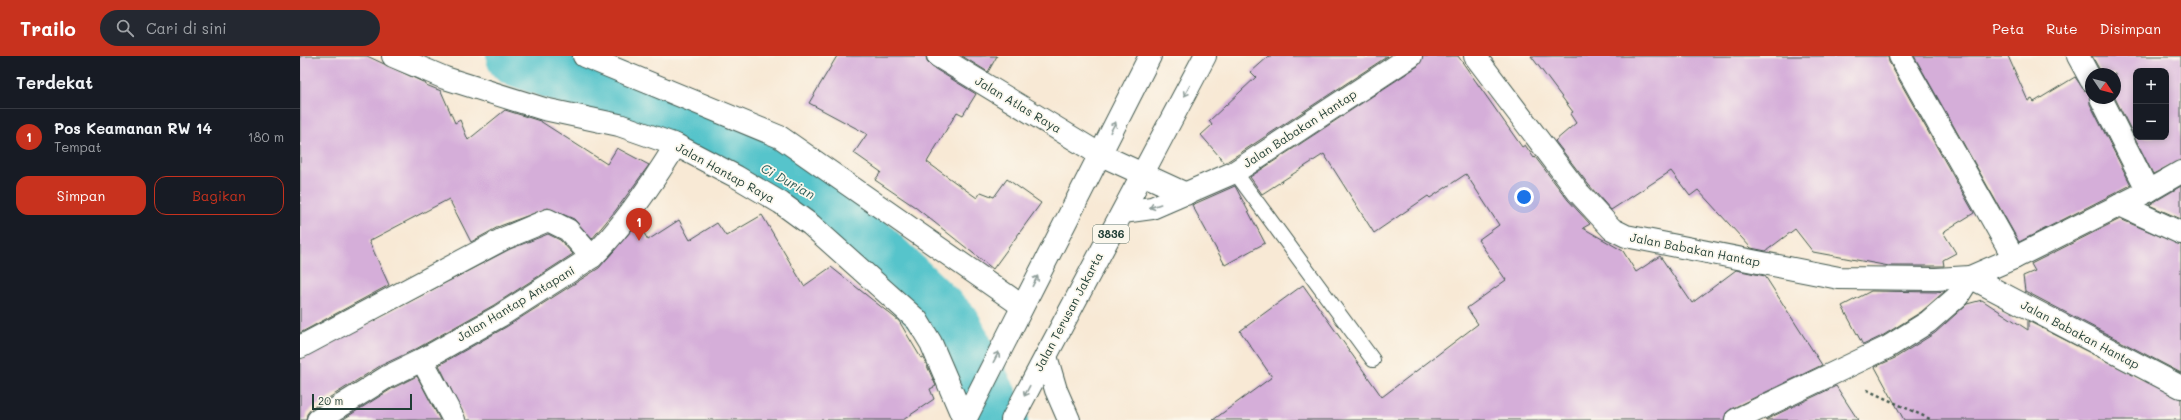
<!DOCTYPE html>
<html lang="id">
<head>
<meta charset="utf-8">
<style>
	:root { --surface:#171b24; --page:#242831; --text:#f1f3f6; --muted:#9ea1a6; --line:#363941; --accent:#c8321e }
	body { margin:0; font-family:Mali,sans-serif; background:var(--page); color:var(--text) }
	.controls { position:absolute; right:12px; top:12px; display:grid; overflow:hidden; border-radius:8px; box-shadow:0 2px 6px #0003 }
	.controls button { width:36px; height:36px; display:grid; place-items:center; padding:0; border:0; border-bottom:1px solid var(--line); background:var(--surface); color:var(--text); font:20px sans-serif }
	.compass { position:absolute; left:1785px; top:12px; width:36px; height:36px; border-radius:50%; background:var(--surface); box-shadow:0 2px 6px #0003; rotate:125deg }
	.scale { position:absolute; left:12px; bottom:10px; width:100px; box-sizing:border-box; padding-left:4px; border:2px solid #1f3d34; border-top:0; font-size:11px; line-height:14px; white-space:nowrap; color:#1f3d34; -webkit-text-stroke:3px #fbf7ec; paint-order:stroke }
	.you { position:absolute; left:1224px; top:141px; width:14px; height:14px; margin:-10px; border:3px solid #fff; border-radius:50%; background:#1a73e8; box-shadow:0 0 0 6px #1a73e833 }
	.badge { display:grid; place-items:center; width:26px; height:26px; border-radius:50%; background:var(--accent); color:#fff; font-size:13px; font-weight:700 }
	.pin { position:absolute; translate:-50% -33px; filter:drop-shadow(0 1px 2px #0008) }
	.pin::after { content:''; position:absolute; top:21px; width:14px; height:12px; background:inherit; clip-path:polygon(0 0,100% 0,50% 100%) }
	.list { margin:0; padding:0; list-style:none }
	h2 { display:flex; justify-content:space-between; align-items:center; height:52px; margin:0; padding:0 16px; font-size:17px }
	h2 small { font-size:13px; font-weight:400; color:var(--muted) }
	.list li { display:grid; grid-template-columns:26px 1fr auto; gap:12px; align-items:center; box-sizing:border-box; height:56px; padding:0 16px; border-top:1px solid var(--line) }
	.list b { display:block; font-size:15px; white-space:nowrap }
	.list p { margin:0; font-size:13px; white-space:nowrap; color:var(--muted) }
	.list em { font-size:13px; font-style:normal; color:var(--muted) }
	.actions { display:flex; gap:8px; padding:12px 16px }
	.actions a { flex:1; padding:9px 0; border:1px solid var(--accent); border-radius:12px; text-align:center; font-size:14px; color:var(--accent) }
	.actions .main { background:var(--accent); color:#fff }
	.icon { flex:none; width:22px; height:22px; fill:none; stroke:currentColor; stroke-width:2; stroke-linecap:round; stroke-linejoin:round }
	.map { position:relative; flex:none; width:1881px; height:364px; overflow:hidden }
	header { display:flex; align-items:center; gap:24px; box-sizing:border-box; height:56px; padding:0 20px; background:var(--accent); color:#fff }
	header strong { font-size:19px }
	nav { display:flex; gap:22px; margin-inline-start:auto; font-size:14px }
	.search { width:280px; height:36px; background:var(--page); display:flex; align-items:center; gap:10px; box-sizing:border-box; padding:0 14px; border-radius:22px; color:var(--muted); font-size:15px }
	main { display:flex }
	aside { flex:1; background:var(--surface) }
	.map>svg:first-child { display:block }
	.lines { fill:none; stroke-linecap:round; stroke-linejoin:round }
	.river { stroke:#56c4cb; stroke-width:60 }
	.building { fill:#d5aed9; fill-rule:evenodd }
	.service-casing { stroke:#40574c; stroke-width:16 }
	.minor-casing { stroke:#40574c; stroke-width:24 }
	.primary-casing { stroke:#40574c; stroke-width:24 }
	.path { stroke:#40574c; stroke-width:2.5; stroke-dasharray:3 3; stroke-linecap:butt }
	.service { stroke:#fff; stroke-width:14 }
	.minor { stroke:#fff; stroke-width:22 }
	.primary { stroke:#fff; stroke-width:22 }
	.oneway { stroke:#8f9e9a }
	.labels { text-anchor:middle; stroke-width:3.5; stroke-linejoin:round; paint-order:stroke }
	.shield { fill:#fbf7ec; stroke:#61756b; stroke-width:1 }
	.shield-label { font-size:11px; font-weight:bold; fill:#1f3d34 }
	.street-label { font-size:12px; fill:#1f3d34; stroke:#fbf7ec }
	.water-label { font-size:13px; font-style:italic; fill:#2d5f5a; stroke:#fbf7ec }
</style>
</head>
<body>
<header>
<strong>Trailo</strong>
<div class="search"><svg class="icon" aria-label="search" viewBox="0 0 24 24"><circle cx="10" cy="10" r="6"/><path d="M15 15l6 6"/></svg>Cari di sini</div>
<nav><a>Peta</a><a>Rute</a><a>Disimpan</a></nav>
</header>
<main>
<aside>
<h2>Terdekat<small></small></h2>
<ul class="list">
<li><span class="badge">1</span><div><b>Pos Keamanan RW 14</b><p>Tempat</p></div><em>180 m</em></li>
</ul>
<div class="actions"><a class="main">Simpan</a><a>Bagikan</a></div>
</aside>
<div class="map">
<svg width="1881" height="364" viewBox="0 0 1881 364">
	<rect width="100%" height="100%" fill="#fbf7ec"/>
	<filter id="ink" filterUnits="userSpaceOnUse"><feTurbulence type="fractalNoise" baseFrequency=".025" numOctaves="2"/><feDisplacementMap in="SourceGraphic" scale="8" xChannelSelector="R" yChannelSelector="G"/><feConvolveMatrix kernelMatrix="1 2 1 2 8 2 1 2 1" color-interpolation-filters="sRGB"/></filter>
	<filter id="wash" filterUnits="userSpaceOnUse"><feTurbulence type="fractalNoise" baseFrequency=".012" numOctaves="4" result="noise"/><feDisplacementMap in="SourceGraphic" scale="16" xChannelSelector="R" yChannelSelector="G"/><feGaussianBlur stdDeviation="0.9" result="paint"/><feColorMatrix in="noise" values="0 0 0 0 0 0 0 0 0 0 0 0 0 0 0 0 0 1.4 0 .05"/><feComposite in="paint" operator="in"/></filter>
	<g filter="url(#wash)">
		<rect width="100%" height="100%" fill="#f8e9d5"/>
		<g class="lines">
			<!-- river -->
			<path class="river" d="M216 0 335 44 516 139 651 270 698 364"/>
		</g>
		<g id="blocks">
			<!-- building -->
			<g class="building">
				<path d="M0 0H67L125 27 126 29 141 35 155 67 160 64 168 84 205 54 240 65 307 108 317 92 349 109 316 154 292 183 274 163 248 152 200 170 171 186 149 143 69 185 89 229 0 277Z"/>
				<path d="M537 0H626L627 6 632 11 676 38 663 59 657 56 627 106 677 142 681 136 694 141 707 123 741 147 693 213 615 151 575 124 581 116 554 97 567 78 509 47Z"/>
				<path d="M662 0H697L688 16Z"/>
				<path d="M969 0H1088L925 107 901 79 912 69 909 65 956 21 951 16Z"/>
				<path d="M1123 0H1158L1222 91 1225 89 1234 102 1235 101 1268 144 1290 168 1283 172 1323 195 1336 216 1360 200 1392 247 1436 214 1465 220 1522 309 1431 353 1426 357 1424 364H913L972 321 940 275 1003 229 1082 341 1178 268 1167 252 1206 224 1178 184 1199 169 1166 118 1130 142 1128 140 1074 177 1024 98 962 138 950 121 1118 10Z"/>
				<path d="M1231 0H1588L1589 6 1674 157 1643 176 1656 197 1643 204 1644 210H1589L1513 196 1495 173 1466 195 1451 192 1398 134 1390 140 1371 115 1311 154 1288 128 1255 85 1276 67 1270 58 1273 56Z"/>
				<path d="M1614 0H1708L1728 45 1732 43 1734 46 1775 21 1784 34 1790 36V48L1831 129 1719 186Z"/>
				<path d="M1792 0H1881V104L1853 118 1815 42V18H1802ZM1836 15H1866V81H1836Z"/>
				<path d="M935 130 965 187 925 209 892 149Z"/>
				<path d="M1881 130V163L1849 149 1854 146Z"/>
				<path d="M462 159 504 230 531 211 599 265 621 302 623 301 624 303 636 330 630 333 634 343 603 364H166L139 309 206 271 299 212 338 167 348 184 379 164 390 184 417 167 426 180Z"/>
				<path d="M1820 163 1881 189V317L1725 235 1723 220 1735 215 1731 208Z"/>
				<path d="M248 178 260 184 273 198 194 249 116 293 80 310 11 353 7 358 6 364H0V303L210 193Z"/>
				<path d="M1571 235 1636 236 1645 235 1621 256 1582 280 1563 289 1542 250Z"/>
				<path d="M1682 244 1728 274V265L1881 343V364H1604L1575 311 1595 302 1635 277 1667 248Z"/>
				<path d="M117 320 140 364H42L93 332Z"/>
				<path d="M1536 330 1558 364H1465Z"/>
			</g>
		</g>
	</g>
	<g filter="url(#ink)">
		<use href="#blocks" fill-opacity="0" stroke="#40574c" stroke-width="1"/>
		<g class="lines">
			<defs>
				<path id="service" d="M935 116 1073 304"/>
				<g id="minor">
					<path d="M93 0 145 22 244 53 319 69 376 89 437 121 481 147 511 169 617 264 631 287 664 364"/>
					<path d="M284 0 480 81 722 250"/>
					<path d="M638 0 799 98 886 138"/>
					<path d="M1175 0 1278 136 1312 173 1326 180 1539 222 1636 223 1670 221 1881 331"/>
					<path d="M1600 0 1714 202"/>
					<path d="M1778 0 1791 24"/>
					<path d="M1801 42 1848 135"/>
					<path d="M1820 149 1881 177"/>
					<path d="M823 156 852 152 935 116 1111 0"/>
					<path d="M0 291 205 182 248 164 268 174 292 201"/>
					<path d="M746 300 756 334 769 364"/>
					<path d="M122 304 154 364"/>
					<path d="M18 364 87 321 122 304 200 260 292 201C323 171 353 126 376 89"/>
					<path d="M1436 364 1588 291 1628 266 1658 240 1670 221 1714 202 1848 135 1881 116"/>
				</g>
				<g id="primary">
					<path d="M665 364 850 0"/>
					<path d="M712 364 905 0"/>
				</g>
			</defs>
			<!-- service casing -->
			<use href="#service" class="service-casing"/>
			<!-- minor casing -->
			<use href="#minor" class="minor-casing"/>
			<!-- primary casing -->
			<use href="#primary" class="primary-casing"/>
			<!-- path -->
			<path class="path" d="M1567 334 1632 364"/>
			<!-- service -->
			<use href="#service" class="service"/>
			<!-- minor -->
			<use href="#minor" class="minor"/>
			<!-- primary -->
			<use href="#primary" class="primary"/>
		</g>
		<!-- one-way arrows -->
		<defs><path id="oneway-shaft" d="M-6 0H5M1.5-3L5.5 0L1.5 3" fill="none" stroke-width="1.6" stroke-linecap="round" stroke-linejoin="round"/></defs>
		<g class="oneway">
			<use href="#oneway-shaft" transform="translate(887 35) rotate(118)"/>
			<use href="#oneway-shaft" transform="translate(813 71) rotate(-62)"/>
			<use href="#oneway-shaft" transform="translate(855 150) rotate(161)"/>
			<use href="#oneway-shaft" transform="translate(735 225) rotate(-63)"/>
			<use href="#oneway-shaft" transform="translate(696 301) rotate(-63)"/>
			<use href="#oneway-shaft" transform="translate(727 335) rotate(118)"/>
		</g>
	</g>
	<g class="labels">
		<!-- shield labels -->
		<rect class="shield" x="793" y="169" width="36" height="18" rx="3"/>
		<g class="shield-label">
			<text x="811" y="182">3836</text>
		</g>
		<!-- street labels -->
		<g class="street-label">
			<text transform="translate(718 49) rotate(31)" y="4">Jalan Atlas Raya</text>
			<text transform="translate(1000 73) rotate(-33)" y="4">Jalan Babakan Hantap</text>
			<text transform="translate(425 117) rotate(29)" y="4">Jalan Hantap Raya</text>
			<text transform="translate(1395 194) rotate(11)" y="4">Jalan Babakan Hantap</text>
			<text transform="translate(216 248) rotate(-31)" y="4">Jalan Hantap Antapani</text>
			<text transform="translate(769 256) rotate(-62)" y="4">Jalan Terusan Jakarta</text>
			<text transform="translate(1780 279) rotate(28)" y="4">Jalan Babakan Hantap</text>
		</g>
		<!-- water labels -->
		<g class="water-label">
			<text transform="translate(488 125) rotate(29)" y="5">Ci Durian</text>
		</g>
	</g>
</svg>
<div class="controls">
<button>+</button>
<button>−</button>
</div>
<svg class="compass" viewBox="-18 -18 36 36"><path d="M0-13l5 13h-10z" fill="#e53935"/><path d="M0 13l5-13h-10z" fill="#9ea1a6"/></svg>
<div class="scale">20 m</div>
<div class="you"></div>
<div class="pin badge" style="left:339px;top:185px">1</div>
</div>
</main>
</body>
</html>
